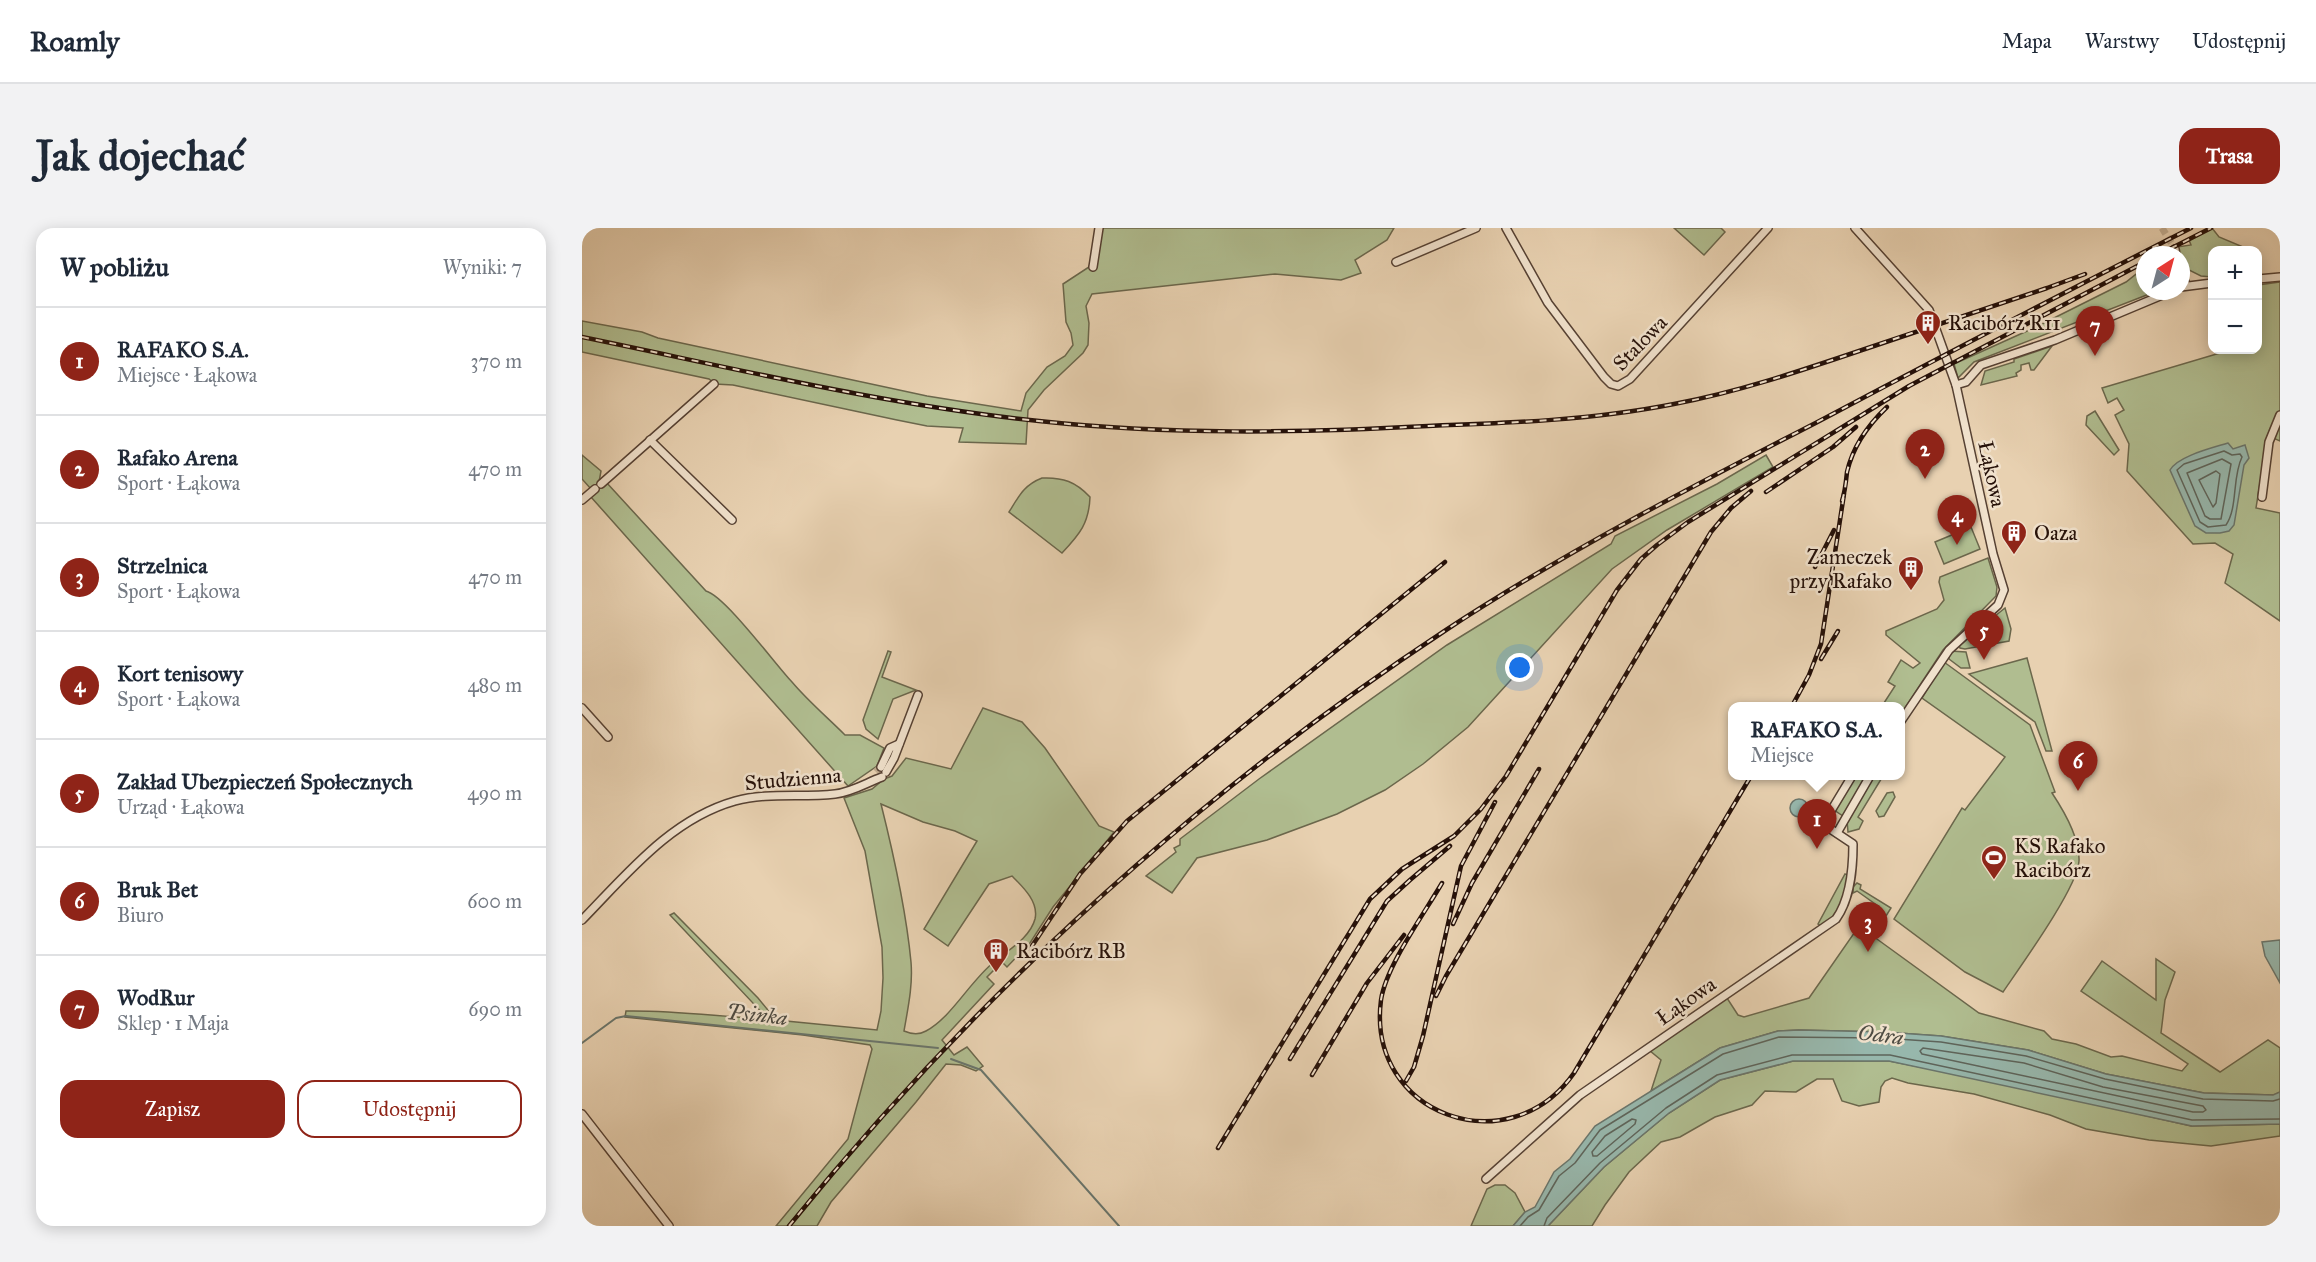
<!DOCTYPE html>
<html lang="pl">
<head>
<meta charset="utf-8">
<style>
	:root { --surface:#fff; --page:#f2f2f3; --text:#1f2937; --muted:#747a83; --line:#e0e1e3; --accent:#8f2418 }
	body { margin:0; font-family:"IM FELL Great Primer",serif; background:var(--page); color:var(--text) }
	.controls { position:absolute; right:18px; top:18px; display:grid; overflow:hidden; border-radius:12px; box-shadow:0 3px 15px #0003 }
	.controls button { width:54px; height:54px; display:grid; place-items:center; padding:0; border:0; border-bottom:2px solid var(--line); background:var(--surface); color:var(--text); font:30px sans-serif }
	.compass { position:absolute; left:1554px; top:18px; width:54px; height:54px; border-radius:50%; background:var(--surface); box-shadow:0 3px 15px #0003; rotate:36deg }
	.you { position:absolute; left:938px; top:440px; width:21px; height:21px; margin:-15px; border:4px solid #fff; border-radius:50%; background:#1a73e8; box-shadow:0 0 0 9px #1a73e833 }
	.badge { display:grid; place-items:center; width:39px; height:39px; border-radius:50%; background:var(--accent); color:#fff; font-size:20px; font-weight:700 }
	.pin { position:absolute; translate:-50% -50px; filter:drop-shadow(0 2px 3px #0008) }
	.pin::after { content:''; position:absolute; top:32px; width:21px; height:18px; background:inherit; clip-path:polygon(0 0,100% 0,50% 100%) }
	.popup { position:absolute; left:1146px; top:474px; width:177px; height:78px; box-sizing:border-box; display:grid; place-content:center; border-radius:12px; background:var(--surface); filter:drop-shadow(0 2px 4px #0005); font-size:20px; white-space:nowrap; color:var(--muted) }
	.popup b { font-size:22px; color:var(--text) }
	.popup::after { content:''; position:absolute; left:50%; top:100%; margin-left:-12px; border:12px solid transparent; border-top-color:var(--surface) }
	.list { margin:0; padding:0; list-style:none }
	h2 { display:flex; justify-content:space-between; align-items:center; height:78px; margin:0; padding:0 24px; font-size:26px }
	h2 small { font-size:20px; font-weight:400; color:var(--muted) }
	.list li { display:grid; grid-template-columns:39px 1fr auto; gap:18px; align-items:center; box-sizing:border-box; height:108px; padding:0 24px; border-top:2px solid var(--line) }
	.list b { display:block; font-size:22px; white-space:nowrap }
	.list p { margin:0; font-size:20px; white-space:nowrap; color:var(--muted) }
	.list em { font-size:20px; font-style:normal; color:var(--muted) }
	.actions { display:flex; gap:12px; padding:18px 24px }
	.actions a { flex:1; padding:14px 0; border:2px solid var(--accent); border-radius:18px; text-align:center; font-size:21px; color:var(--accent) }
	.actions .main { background:var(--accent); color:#fff }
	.map { position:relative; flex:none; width:1698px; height:998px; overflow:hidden; border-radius:18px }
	header { display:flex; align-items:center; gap:36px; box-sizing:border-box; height:84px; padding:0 30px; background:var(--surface); border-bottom:2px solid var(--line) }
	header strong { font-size:28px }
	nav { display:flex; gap:33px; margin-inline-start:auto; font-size:21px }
	.intro { display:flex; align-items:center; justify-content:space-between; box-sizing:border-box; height:144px; padding:0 36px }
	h1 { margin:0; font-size:42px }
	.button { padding:15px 27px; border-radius:18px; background:var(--accent); color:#fff; font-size:21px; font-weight:700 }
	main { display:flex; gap:36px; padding:0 36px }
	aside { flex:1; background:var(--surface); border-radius:18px; box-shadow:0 3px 15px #0003 }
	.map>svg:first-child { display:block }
	.green { fill:#b0bd90; stroke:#6b674c; stroke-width:1.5; fill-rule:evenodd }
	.water { fill:#97b7ac; stroke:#6a756b; stroke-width:1.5 }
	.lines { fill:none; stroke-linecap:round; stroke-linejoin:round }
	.shore { stroke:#5e645a; stroke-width:1.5 }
	.stream { stroke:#6a756b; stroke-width:2 }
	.minor-tunnel { stroke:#c1ab8f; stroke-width:7; stroke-dasharray:7 3.5; stroke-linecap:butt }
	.minor-casing { stroke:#564133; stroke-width:10 }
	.minor { stroke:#f0e1cc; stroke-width:7 }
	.rail-casing { stroke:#261109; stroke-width:4.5 }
	.rail { stroke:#f0e1cc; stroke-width:2; stroke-dasharray:7; stroke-linecap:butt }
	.labels { text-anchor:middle; stroke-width:5; stroke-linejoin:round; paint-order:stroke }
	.poi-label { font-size:21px; fill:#261109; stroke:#f0e1cc; text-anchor:start }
	.street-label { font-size:21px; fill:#261109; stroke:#f0e1cc }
	.water-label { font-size:22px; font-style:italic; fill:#4e4b42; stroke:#f0e1cc }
</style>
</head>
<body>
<header>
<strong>Roamly</strong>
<nav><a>Mapa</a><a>Warstwy</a><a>Udostępnij</a></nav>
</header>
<div class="intro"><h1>Jak dojechać</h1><a class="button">Trasa</a></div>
<main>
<aside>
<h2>W pobliżu<small>Wyniki: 7</small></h2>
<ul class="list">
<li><span class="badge">1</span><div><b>RAFAKO S.A.</b><p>Miejsce · Łąkowa</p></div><em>370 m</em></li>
<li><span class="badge">2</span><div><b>Rafako Arena</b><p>Sport · Łąkowa</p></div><em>470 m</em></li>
<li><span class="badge">3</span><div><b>Strzelnica</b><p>Sport · Łąkowa</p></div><em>470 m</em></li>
<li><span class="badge">4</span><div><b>Kort tenisowy</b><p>Sport · Łąkowa</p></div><em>480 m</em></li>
<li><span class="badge">5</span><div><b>Zakład Ubezpieczeń Społecznych</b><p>Urząd · Łąkowa</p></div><em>490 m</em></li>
<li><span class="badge">6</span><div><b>Bruk Bet</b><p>Biuro</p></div><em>600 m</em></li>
<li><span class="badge">7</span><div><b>WodRur</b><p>Sklep · 1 Maja</p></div><em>690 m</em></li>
</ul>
<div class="actions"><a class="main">Zapisz</a><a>Udostępnij</a></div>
</aside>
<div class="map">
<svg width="1698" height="998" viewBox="0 0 1698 998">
	<rect width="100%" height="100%" fill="#e8d1b1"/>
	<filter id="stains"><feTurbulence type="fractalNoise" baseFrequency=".00333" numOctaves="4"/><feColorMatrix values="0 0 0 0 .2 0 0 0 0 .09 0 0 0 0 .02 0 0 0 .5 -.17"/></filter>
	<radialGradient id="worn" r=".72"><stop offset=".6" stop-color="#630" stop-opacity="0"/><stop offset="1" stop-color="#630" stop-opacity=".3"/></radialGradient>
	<!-- green -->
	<g class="green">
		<path d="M518 0H812L805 12 773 32 779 45 759 52 693 46 510 66 504 78 507 95 506 117 501 125 462 162 446 182 444 216 377 214 381 200 345 198 315 192 151 157 133 156 127 151 0 124V93L60 104 76 110 345 168 439 183 444 165 465 139 483 128 491 117 489 105 484 94 481 56 507 39Z"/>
		<path d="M1092 0H1139L1143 4 1122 27Z"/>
		<path d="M1630 0 1637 9 1661 19V22H1630V49L1619 48 1607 42 1604 34 1601 35 1595 19 1609 17 1607 12Z"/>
		<path d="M1563 39V63H1575L1392 134 1376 150 1372 136 1456 98 1544 54Z"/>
		<path d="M1698 54V213L1689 209 1679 249 1674 280 1698 285V393L1643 355 1651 326 1633 315 1611 316 1545 243 1547 216 1533 187 1542 182 1535 170 1526 175 1520 160 1648 122H1676V114L1679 112 1676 109V57Z"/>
		<path d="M1470 118 1452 142H1449L1447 135 1439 137V142L1434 145 1435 148 1399 157 1403 143 1432 134V131Z"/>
		<path d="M1513 183 1537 222 1532 227 1504 197 1505 188Z"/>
		<path d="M0 227 19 243 17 254 9 261 0 251Z"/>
		<path d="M1184 227 1191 239 1085 302 1030 341 886 499 841 536 803 562 755 586 685 612 615 630 590 665 564 648 594 624 592 620 598 617V611L677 551 865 417 1029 316 1033 308 1135 256Z"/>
		<path d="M460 250C481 249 494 254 508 269 507 295 498 306 480 325L427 284C437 268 442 257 460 250Z"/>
		<path d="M24 254 124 363C143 368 193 436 210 454 226 473 245 489 263 507H278L302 520 295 538 266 558 9 269Z"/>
		<path d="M1389 299 1398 321 1362 336 1353 314Z"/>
		<path d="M1406 330 1415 359 1414 368 1361 422 1319 486V478H1300L1313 458 1306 454 1319 432 1331 440 1338 435 1304 407V403L1355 381 1362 372 1357 354 1358 349Z"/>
		<path d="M1423 380 1429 401 1427 413 1383 421 1378 420 1377 417Z"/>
		<path d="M306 423 309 424 300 449 334 462 311 471 296 511 284 501 281 492Z"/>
		<path d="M1368 423 1384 424 1388 440H1379L1367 431Z"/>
		<path d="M1445 430 1470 523H1464L1453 494 1387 446Z"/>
		<path d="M1362 434 1448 497 1473 564 1470 565C1482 583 1498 611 1497 633 1496 659 1438 739 1421 764L1383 744 1312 691 1380 580 1383 582 1423 529 1340 470Z"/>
		<path d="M401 480 440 494 463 520 517 598 532 604 471 679 448 715 425 739 420 734 405 749 412 756 360 812 372 827 385 819 401 838 394 843 379 837 364 836 334 874 249 974 235 998H194L266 911 290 821 288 817 221 807 43 789 44 783C92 782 139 789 186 791L88 687 92 685 176 770 194 792 295 802 299 783 301 750 300 719 283 623 262 570 290 561 302 551 310 548 324 530 369 541ZM299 576 341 594 373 603 395 613 342 701 366 718 407 656 430 648C441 659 457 674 453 691 448 710 426 722 412 734 389 752 369 790 344 803 337 807 329 806 322 803 326 780 331 757 329 734 324 681 312 628 299 576Z"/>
		<path d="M1273 548H1286L1261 588 1252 582Z"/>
		<path d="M1292 548H1301L1276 589 1281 593 1277 601 1266 604 1265 592Z"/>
		<path d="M1311 564 1313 569 1302 588 1297 589 1294 583 1305 565Z"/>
		<path d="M1263 646 1266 647C1264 666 1257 689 1239 698L1236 696Z"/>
		<path d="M1275 655 1279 657 1278 661 1309 680 1304 688H1299L1293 683 1296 678 1275 663 1271 665V659Z"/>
		<path d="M1277 698 1397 785 1462 803 1470 811 1494 816 1529 829 1540 828 1600 843 1606 836 1499 763 1520 733 1574 772V731L1593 744 1583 772 1579 805 1638 844 1686 812 1698 820V864L1692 867 1622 865 1524 846 1446 822 1359 808 1302 804 1217 802 1196 803 1138 820 1069 863 1079 832 1067 822 1145 770 1156 787 1162 789 1227 770Z"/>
		<path d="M1211 833H1307L1416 854 1609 898 1698 896V908L1629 918 1567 912 1504 901 1468 887 1392 866 1326 855 1310 850 1303 853 1299 859 1297 874 1277 878 1260 873 1251 851H1235L1214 864 1183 863 1170 877 1133 889 1098 909 1079 914 1047 944 1023 977 1010 998H966L1022 939 1087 885 1138 852Z"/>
		<path d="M913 957H923L933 965 943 984 931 998H889L905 961Z"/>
	</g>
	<!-- water -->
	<g class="water">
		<path d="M1646 215 1651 221 1663 217 1667 230 1662 237 1652 297 1647 303 1638 305H1624L1613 298 1588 242C1596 228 1630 220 1646 215Z"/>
		<circle cx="1217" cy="580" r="9"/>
		<path d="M1698 712V755L1683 728 1680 714Z"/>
		<path d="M1217 802 1302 804 1359 808 1446 822 1524 846 1622 865 1691 867 1698 864V896L1610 898 1307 833H1211L1138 852 1087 885 1022 939 966 998H931L943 984 953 979 972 944 988 931 1013 898 1138 820 1196 803Z"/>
	</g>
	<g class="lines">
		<!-- shore -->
		<g class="shore">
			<path d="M1642 223 1650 227 1658 226 1660 229C1650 249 1656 280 1644 297L1626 299 1618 294 1595 242 1602 236Z"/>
			<path d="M1640 231 1649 236 1639 291H1628L1623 288 1605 245Z"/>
			<path d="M1634 243 1638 246 1634 275 1631 279 1617 252Z"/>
			<path d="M1341 820 1442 835 1521 859 1621 878 1624 882 1621 884H1611L1340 826 1338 823Z"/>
			<path d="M1050 891 1054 892 1053 896 1015 928H1011L1010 924 1023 908Z"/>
			<path d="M938 998 946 989 957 982 977 948 993 935 1018 902 1141 826 1197 809 1301 810 1359 814 1444 828 1523 851 1621 871 1691 873 1698 871"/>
			<path d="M962 998 965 990 1018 935 1084 880 1135 847 1210 827H1308L1610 892 1698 891"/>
		</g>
		<!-- stream -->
		<g class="stream">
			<path d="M0 815 34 790 44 788 356 820"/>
			<path d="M369 831 399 842 537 998"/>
		</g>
		<!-- minor-tunnel -->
		<g class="minor-tunnel">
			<path d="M1580 0 1593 21"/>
			<path d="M294 544 299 539"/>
		</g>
		<defs>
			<g id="minor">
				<path d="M924 0 966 75 1022 149 1029 156 1036 158 1048 151 1186 0"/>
				<path d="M1273 0 1347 82 1374 157 1411 326 1422 362 1416 377 1367 422 1319 493"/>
				<path d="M1593 21 1594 27"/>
				<path d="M814 34 894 0"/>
				<path d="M511 39 517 0"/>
				<path d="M1599 42 1604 57"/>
				<path d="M1676 51 1698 49"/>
				<path d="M1599 59 1630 55"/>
				<path d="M1374 157 1384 154 1399 137 1473 112 1590 63"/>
				<path d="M68 212 150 292"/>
				<path d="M19 256 132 156"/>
				<path d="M1680 269 1687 214 1698 187"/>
				<path d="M0 272 13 261"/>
				<path d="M0 480 26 509"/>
				<path d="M299 539 308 520 317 516"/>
				<path d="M304 544 312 530 336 467"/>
				<path d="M1255 605 1288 548"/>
				<path d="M0 692C45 646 89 591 153 573 186 564 220 570 253 566 270 564 284 555 300 549"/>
				<path d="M0 886 87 998"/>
				<path d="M904 951 998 867 1254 691C1269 670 1271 640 1271 616L1241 596 1270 548"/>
			</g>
		</defs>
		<!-- minor casing -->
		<use href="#minor" class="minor-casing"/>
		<!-- minor -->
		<use href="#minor" class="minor"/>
		<defs>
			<g id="rail">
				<path d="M1576 27 1629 0"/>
				<path d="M0 109C151 140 303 177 457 193 587 207 716 205 846 198 929 195 1011 192 1092 176 1156 164 1218 143 1280 122 1341 101 1403 81 1465 60L1503 46"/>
				<path d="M1184 264 1251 219 1274 199"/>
				<path d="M1260 273C1263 264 1264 254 1265 244 1271 218 1286 197 1305 179"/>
				<path d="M1233 339 1252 302"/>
				<path d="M1239 431 1256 403"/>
				<path d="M1210 478 1227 447 1239 416 1262 266"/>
				<path d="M860 655C842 686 804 738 799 772 784 887 927 938 992 845L1169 548"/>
				<path d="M871 696 890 655 957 541"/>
				<path d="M448 721 498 646 545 593 863 334"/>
				<path d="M854 768 864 748 1129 304 1149 280 1169 263"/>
				<path d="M708 831 805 673 828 652 868 618"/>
				<path d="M730 847 785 755 822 707"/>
				<path d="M824 853 832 839 841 808 879 638 913 574"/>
				<path d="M636 920 788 671 820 641 872 608 899 581 924 548 1035 362 1059 331 1075 317 1106 294 1327 158 1563 34"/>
				<path d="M207 998C395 766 615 566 864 402 986 322 1115 256 1245 189 1366 125 1487 62 1609 0"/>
			</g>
		</defs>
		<!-- rail casing -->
		<use href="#rail" class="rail-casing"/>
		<!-- rail -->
		<use href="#rail" class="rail"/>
	</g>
	<!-- icons -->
	<defs>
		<symbol id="building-pin" viewBox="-11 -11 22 30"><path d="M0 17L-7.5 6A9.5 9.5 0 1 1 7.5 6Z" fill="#8f2418" stroke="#f0e1cc"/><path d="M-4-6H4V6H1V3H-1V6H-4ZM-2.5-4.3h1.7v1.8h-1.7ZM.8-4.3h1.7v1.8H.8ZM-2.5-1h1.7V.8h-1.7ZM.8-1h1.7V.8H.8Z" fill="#fff"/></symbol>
		<symbol id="stadium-pin" viewBox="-11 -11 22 30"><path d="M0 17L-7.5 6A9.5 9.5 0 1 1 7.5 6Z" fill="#8f2418" stroke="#f0e1cc"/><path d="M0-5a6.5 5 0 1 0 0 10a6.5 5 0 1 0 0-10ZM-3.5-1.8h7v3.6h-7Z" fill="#fff"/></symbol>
	</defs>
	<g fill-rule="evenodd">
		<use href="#building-pin" x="1331" y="80" width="30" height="40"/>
		<use href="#building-pin" x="1417" y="290" width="30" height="40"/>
		<use href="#building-pin" x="1314" y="326" width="30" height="40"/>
		<use href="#stadium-pin" x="1397" y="615" width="30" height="40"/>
		<use href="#building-pin" x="399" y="708" width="30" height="40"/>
	</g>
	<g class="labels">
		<!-- poi labels -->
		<g class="poi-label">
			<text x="1366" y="102">Racibórz R11</text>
			<text x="1452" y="312">Oaza</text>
			<text x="1310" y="336" text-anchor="end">Zameczek<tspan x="1310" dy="24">przy Rafako</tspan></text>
			<text x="1432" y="625">KS Rafako<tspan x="1432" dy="24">Racibórz</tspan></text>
			<text x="434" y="730">Racibórz RB</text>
		</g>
		<!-- street labels -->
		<g class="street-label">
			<text transform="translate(1058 115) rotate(-46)" y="7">Stalowa</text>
			<text transform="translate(1410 246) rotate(78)" y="7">Łąkowa</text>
			<text transform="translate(211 551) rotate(-5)" y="7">Studzienna</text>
			<text transform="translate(1104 773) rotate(-35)" y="7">Łąkowa</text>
		</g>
		<!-- water labels -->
		<g class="water-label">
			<text transform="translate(175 786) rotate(6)" y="8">Psinka</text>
			<text transform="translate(1299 806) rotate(7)" y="8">Odra</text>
		</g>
	</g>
	<rect width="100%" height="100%" filter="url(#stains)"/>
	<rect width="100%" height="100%" fill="url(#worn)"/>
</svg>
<div class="controls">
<button>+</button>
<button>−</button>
</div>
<svg class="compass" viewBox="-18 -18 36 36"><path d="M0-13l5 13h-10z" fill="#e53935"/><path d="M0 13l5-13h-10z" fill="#747a83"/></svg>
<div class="you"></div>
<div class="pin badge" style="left:1235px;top:621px">1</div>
<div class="popup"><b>RAFAKO S.A.</b>Miejsce</div>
<div class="pin badge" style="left:1343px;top:251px">2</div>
<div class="pin badge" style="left:1286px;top:724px">3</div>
<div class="pin badge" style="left:1375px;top:317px">4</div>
<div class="pin badge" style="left:1402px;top:432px">5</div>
<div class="pin badge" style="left:1496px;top:563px">6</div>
<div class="pin badge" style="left:1513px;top:128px">7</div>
</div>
</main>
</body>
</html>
